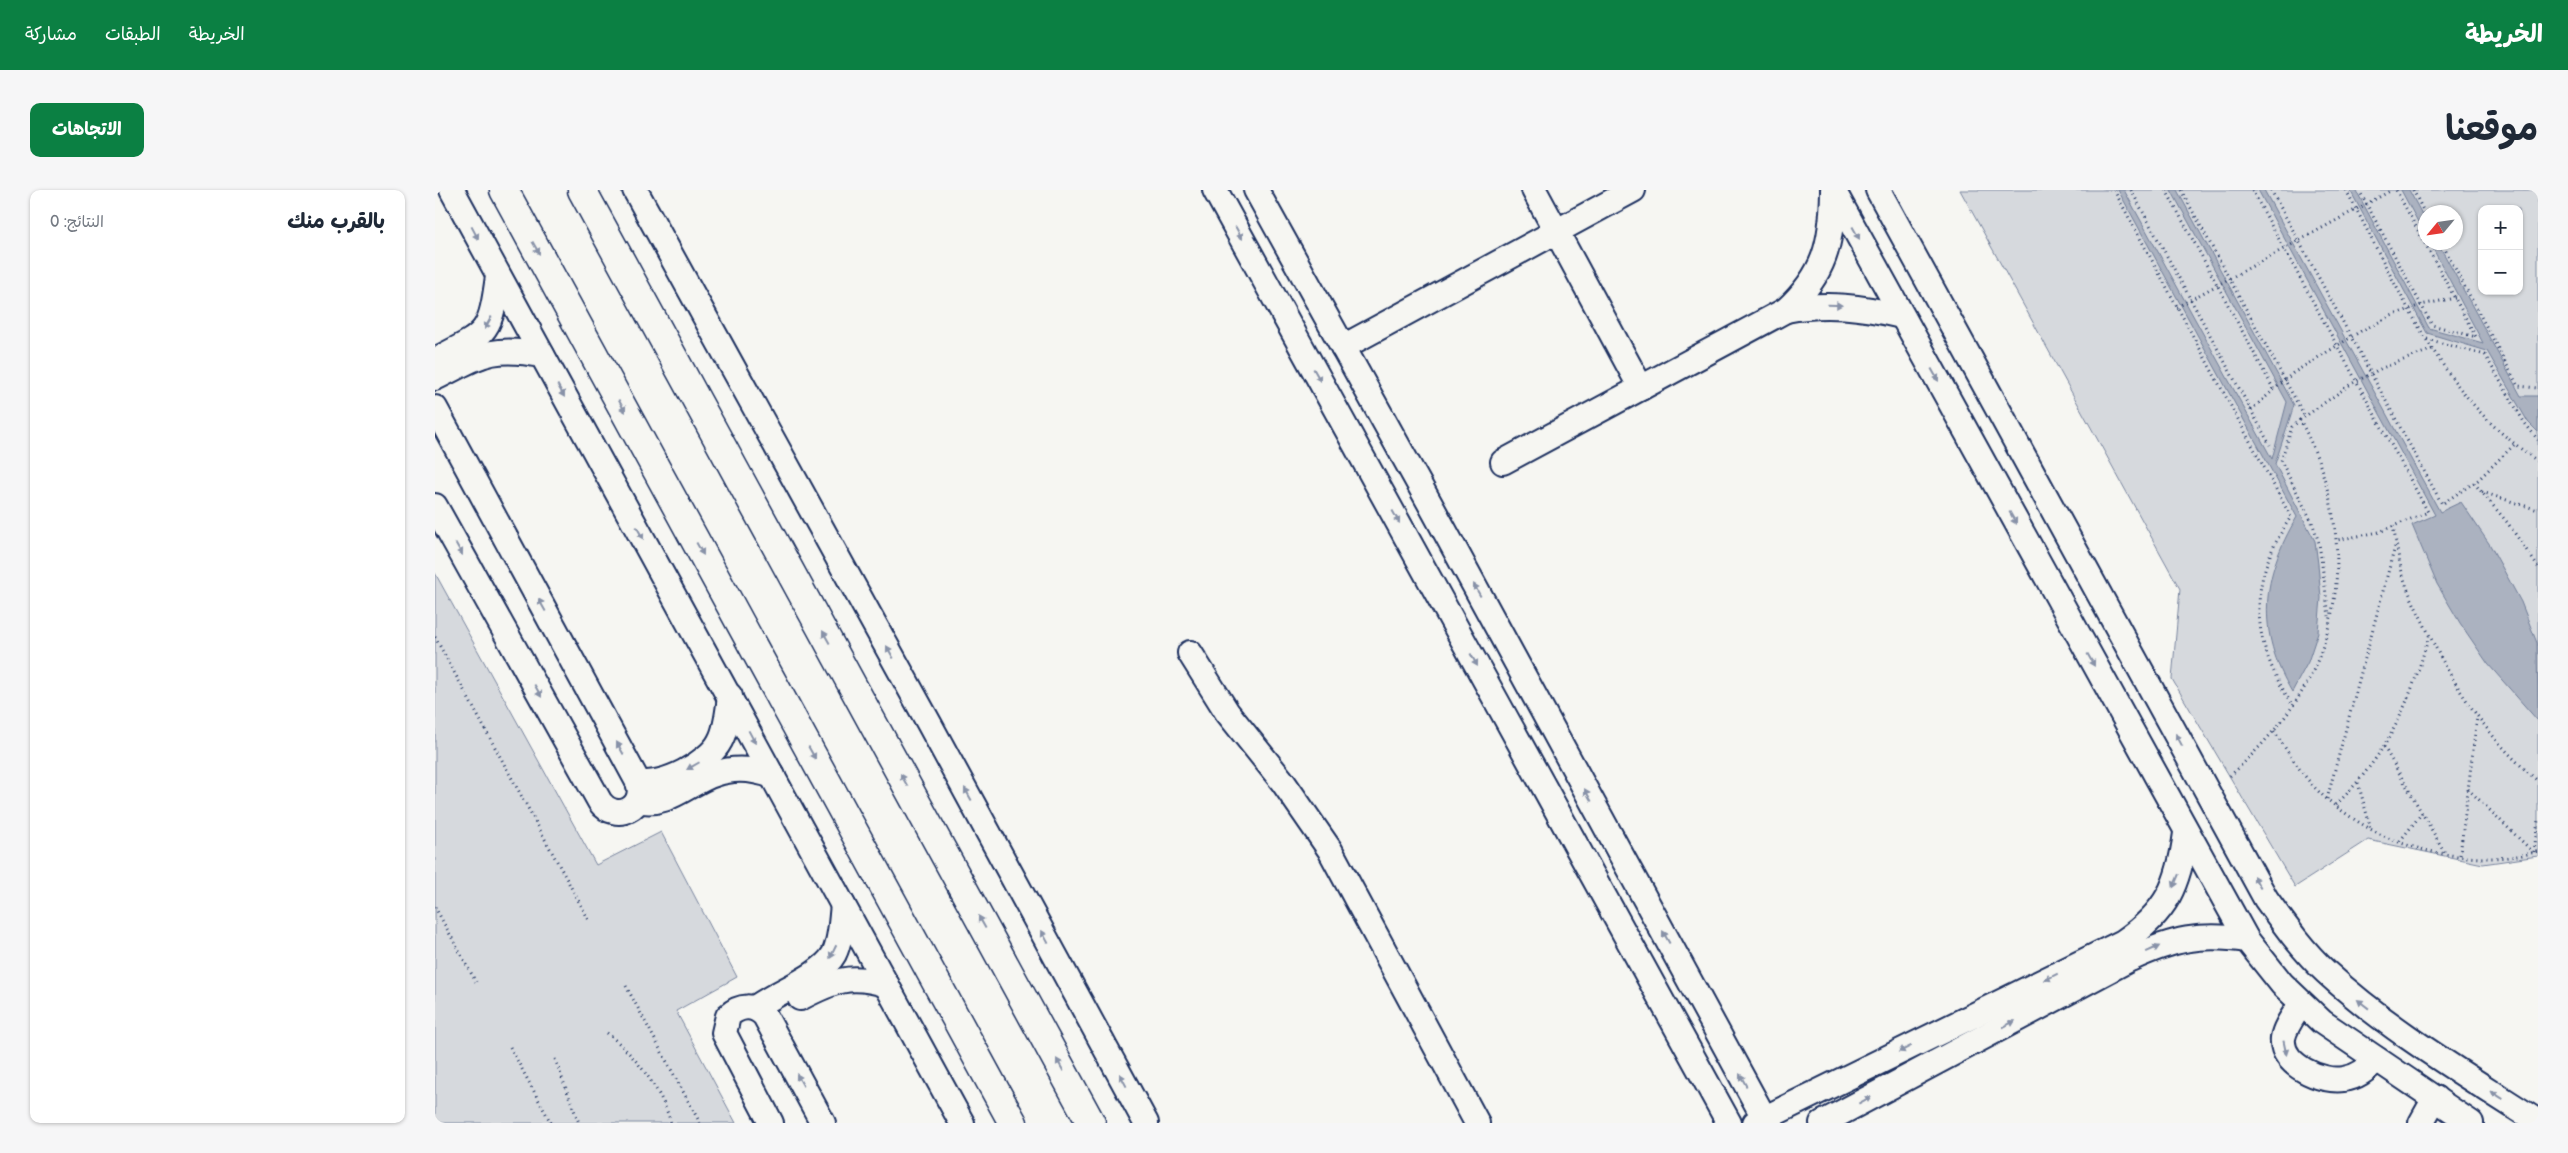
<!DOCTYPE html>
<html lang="ar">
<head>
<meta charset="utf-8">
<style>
	:root { --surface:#fff; --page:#f6f6f7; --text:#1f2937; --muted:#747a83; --line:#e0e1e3; --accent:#0b8043 }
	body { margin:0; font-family:"Balsamiq Sans","Playpen Sans Arabic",sans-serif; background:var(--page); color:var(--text); direction:rtl }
	.controls { position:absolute; right:15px; top:15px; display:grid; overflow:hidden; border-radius:10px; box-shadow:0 1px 4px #0004 }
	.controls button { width:45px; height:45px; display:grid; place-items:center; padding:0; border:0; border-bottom:1px solid var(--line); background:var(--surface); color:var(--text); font:25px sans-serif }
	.compass { position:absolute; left:1983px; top:15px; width:45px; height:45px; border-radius:50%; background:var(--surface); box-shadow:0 1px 4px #0004; rotate:241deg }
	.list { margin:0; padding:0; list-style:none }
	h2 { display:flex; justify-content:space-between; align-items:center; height:65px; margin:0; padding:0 20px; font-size:21px }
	h2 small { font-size:16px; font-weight:400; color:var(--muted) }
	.map { position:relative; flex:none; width:2103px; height:933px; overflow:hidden; direction:ltr; border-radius:10px }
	header { display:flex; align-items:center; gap:30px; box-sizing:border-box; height:70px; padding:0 25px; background:var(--accent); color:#fff }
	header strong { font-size:24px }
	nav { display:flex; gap:28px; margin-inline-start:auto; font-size:18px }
	.intro { display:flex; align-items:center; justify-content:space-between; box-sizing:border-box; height:120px; padding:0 30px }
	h1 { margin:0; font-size:35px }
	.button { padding:12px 22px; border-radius:10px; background:var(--accent); color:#fff; font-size:18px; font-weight:700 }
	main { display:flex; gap:30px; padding:0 30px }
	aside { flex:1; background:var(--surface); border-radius:10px; box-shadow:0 1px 4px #0004 }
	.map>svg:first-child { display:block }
	.green { fill:#d6d9dd; stroke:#78849e; fill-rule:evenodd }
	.water { fill:#abb2c0; stroke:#717e99 }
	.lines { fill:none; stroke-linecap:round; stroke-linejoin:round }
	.minor-casing { stroke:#1b2f5e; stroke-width:28 }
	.major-casing { stroke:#1b2f5e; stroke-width:31 }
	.path { stroke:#1b2f5e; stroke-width:3; stroke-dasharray:1 4; stroke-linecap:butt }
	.minor { stroke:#f6f6f2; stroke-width:24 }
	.major { stroke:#f6f6f2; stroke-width:28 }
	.oneway { fill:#8892a8 }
</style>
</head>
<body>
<header>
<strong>الخريطة</strong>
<nav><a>الخريطة</a><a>الطبقات</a><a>مشاركة</a></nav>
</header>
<div class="intro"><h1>موقعنا</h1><a class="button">الاتجاهات</a></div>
<main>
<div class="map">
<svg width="2103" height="933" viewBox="0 0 2103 933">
	<rect width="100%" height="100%" fill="#f6f6f2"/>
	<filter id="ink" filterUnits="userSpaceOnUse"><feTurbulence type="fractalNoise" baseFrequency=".02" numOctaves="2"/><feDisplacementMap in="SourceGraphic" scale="10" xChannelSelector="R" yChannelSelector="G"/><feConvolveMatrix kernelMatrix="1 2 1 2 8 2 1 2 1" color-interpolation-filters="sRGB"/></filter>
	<g filter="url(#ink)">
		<!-- green -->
		<g class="green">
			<path d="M1525 0H2103V666L2048 674 1933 650 1860 697 1737 489 1745 399ZM2047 19H2084V101H2047ZM1990 22H2020V52H1990Z"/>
			<path d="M0 383 161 675 226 642 302 787 241 821 301 933H0Z"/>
		</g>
		<!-- water -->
		<g class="water">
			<path d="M1683 0H1689L1837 269 1852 212 1736 0H1742L1859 215 1840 274 1880 351 1883 374 1886 408 1883 442 1873 472 1857 502C1821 441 1826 387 1862 327Z"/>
			<path d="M1823 0H1829L2005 322 2026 312 2055 355 2086 412 2102 453 2103 531 2053 474 2025 433 2002 394 1977 335 2000 325Z"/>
			<path d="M1915 0H1921L1994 138 2048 153 1995 53H2003L2086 206H2103V242L2093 232 2052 161 1992 143Z"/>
			<path d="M1966 0H1974L1990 30V45Z"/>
		</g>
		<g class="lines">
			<defs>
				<g id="minor">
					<path d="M17 0 527 933"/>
					<path d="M200 0 495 535 711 933"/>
					<path d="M780 0 1294 933"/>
					<path d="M821 0 994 312 1332 933"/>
					<path d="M1099 0 1206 198"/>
					<path d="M1398 0 1812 750 1847 794 1887 832 2036 933"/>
					<path d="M1443 0 1831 709C1849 734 1868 761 1891 782 1955 841 2031 885 2103 932"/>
					<path d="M1351 120C1392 112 1427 117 1467 126"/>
					<path d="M908 157 1198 0"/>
					<path d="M0 170C52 143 55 146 63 86"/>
					<path d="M0 188C45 166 54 155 107 165"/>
					<path d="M0 218 203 592C212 618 181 633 165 612L0 316"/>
					<path d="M1068 272 1351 120C1390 84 1397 54 1398 2"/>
					<path d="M755 463 792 522 848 592 895 660 1042 933"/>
					<path d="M203 592C227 598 274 573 285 551 292 538 293 521 295 506"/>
					<path d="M203 610C232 618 254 592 280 584 299 577 319 579 338 586"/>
					<path d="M365 808C398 791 415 783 452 795"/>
					<path d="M1866 814C1860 824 1850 836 1848 848 1845 875 1887 893 1909 889 1923 887 1933 879 1941 869"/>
					<path d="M320 818C341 802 387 786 399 764 406 750 406 731 408 715"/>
					<path d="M336 933 289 843 293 826C305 815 319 814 330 826L388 933"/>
					<path d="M1320 933 1688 752C1732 722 1744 695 1751 643"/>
					<path d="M1387 933 1695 769C1738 749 1765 743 1812 750"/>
					<path d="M1986 933 2000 908"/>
				</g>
				<g id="major">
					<path d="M69 0 578 933"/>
					<path d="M147 0 656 933"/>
				</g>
			</defs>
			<!-- minor casing -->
			<use href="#minor" class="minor-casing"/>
			<!-- major casing -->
			<use href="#major" class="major-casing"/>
			<!-- path -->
			<g class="path">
				<path d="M1679 0 1856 327C1811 393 1815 450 1858 516"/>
				<path d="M1696 0 1835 255"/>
				<path d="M1731 0 1839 200"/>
				<path d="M1746 0 1870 227"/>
				<path d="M1817 0 1993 322 1944 342 1902 350"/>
				<path d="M1836 0 2007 314 2043 290 2080 254"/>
				<path d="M1911 0C1956 83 2001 191 2075 250 2084 257 2093 265 2103 271"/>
				<path d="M1924 0 1997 135 2041 147 1961 0"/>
				<path d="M1978 0 1990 24"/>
				<path d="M2006 52 2083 196 2103 198"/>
				<path d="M1742 117 1957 0"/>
				<path d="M1992 149 2050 165 2089 232 2103 250"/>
				<path d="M1816 220 1858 183 1926 141 1956 126 1986 115 2020 108"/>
				<path d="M1865 230 1857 237 1846 271 1877 332 1884 353 1894 426"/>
				<path d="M2039 293 2072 332 2103 377"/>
				<path d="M2047 302 2103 320"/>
				<path d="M1958 336C1961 351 1963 367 1967 382 1972 401 1982 420 1991 438 2019 497 2053 549 2103 591"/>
				<path d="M0 447 155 732"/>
				<path d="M1839 541C1855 565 1870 591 1893 610 1909 623 1928 636 1947 645 1988 665 2059 676 2103 661"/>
				<path d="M1949 557 2010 663"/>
				<path d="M1795 586C1827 556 1858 523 1877 483 1916 400 1907 309 1865 230L1916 194 1947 178 1998 159"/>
				<path d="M1923 593 1936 639"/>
				<path d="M2033 599 2098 662"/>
				<path d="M1892 609 1961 353"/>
				<path d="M1901 615C1954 562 1973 517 1994 446"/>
				<path d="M1965 651 1987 623"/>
				<path d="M2099 662 2103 630"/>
				<path d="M2025 665 2042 527"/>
				<path d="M0 717 41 792"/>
				<path d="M191 796 265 933"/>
				<path d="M172 843C200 865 226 899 236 933"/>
				<path d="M75 857 116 933"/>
				<path d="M120 869 144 933"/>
			</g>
			<!-- minor -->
			<use href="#minor" class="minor"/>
			<!-- major -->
			<use href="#major" class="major"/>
		</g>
		<!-- one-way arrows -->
		<defs><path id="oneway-solid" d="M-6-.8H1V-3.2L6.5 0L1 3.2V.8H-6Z" transform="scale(1.25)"/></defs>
		<g class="oneway">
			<use href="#oneway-solid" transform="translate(40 43) rotate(62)"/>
			<use href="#oneway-solid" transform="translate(804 43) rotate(61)"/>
			<use href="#oneway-solid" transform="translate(1421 43) rotate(61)"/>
			<use href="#oneway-solid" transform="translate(101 58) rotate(61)"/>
			<use href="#oneway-solid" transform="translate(1400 115) rotate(1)"/>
			<use href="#oneway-solid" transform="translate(53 133) rotate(119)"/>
			<use href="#oneway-solid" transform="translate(882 185) rotate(61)"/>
			<use href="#oneway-solid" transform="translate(1500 185) rotate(61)"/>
			<use href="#oneway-solid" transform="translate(126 201) rotate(61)"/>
			<use href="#oneway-solid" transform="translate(187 216) rotate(61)"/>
			<use href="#oneway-solid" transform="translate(961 327) rotate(61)"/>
			<use href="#oneway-solid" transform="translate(1578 328) rotate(61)"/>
			<use href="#oneway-solid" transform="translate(205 343) rotate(61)"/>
			<use href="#oneway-solid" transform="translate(24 359) rotate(61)"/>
			<use href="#oneway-solid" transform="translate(265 359) rotate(61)"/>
			<use href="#oneway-solid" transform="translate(1042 400) rotate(-119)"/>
			<use href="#oneway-solid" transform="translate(107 415) rotate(-119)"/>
			<use href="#oneway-solid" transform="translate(391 447) rotate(-119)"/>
			<use href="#oneway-solid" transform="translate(455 462) rotate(-119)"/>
			<use href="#oneway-solid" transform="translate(1039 470) rotate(61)"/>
			<use href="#oneway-solid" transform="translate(1656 470) rotate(61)"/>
			<use href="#oneway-solid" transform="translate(103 501) rotate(61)"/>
			<use href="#oneway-solid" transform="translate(317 547) rotate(62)"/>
			<use href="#oneway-solid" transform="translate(1744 550) rotate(-118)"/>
			<use href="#oneway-solid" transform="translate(185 558) rotate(-119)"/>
			<use href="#oneway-solid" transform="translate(377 563) rotate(61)"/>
			<use href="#oneway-solid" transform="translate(258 576) rotate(150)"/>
			<use href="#oneway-solid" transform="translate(469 590) rotate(-119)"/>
			<use href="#oneway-solid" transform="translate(533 604) rotate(-119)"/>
			<use href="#oneway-solid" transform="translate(1153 605) rotate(-119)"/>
			<use href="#oneway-solid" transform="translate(1741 691) rotate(113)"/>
			<use href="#oneway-solid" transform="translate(1822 692) rotate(-119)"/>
			<use href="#oneway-solid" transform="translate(547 732) rotate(-119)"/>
			<use href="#oneway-solid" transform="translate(610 747) rotate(-118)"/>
			<use href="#oneway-solid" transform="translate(1231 747) rotate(-119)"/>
			<use href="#oneway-solid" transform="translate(1718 759) rotate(-24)"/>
			<use href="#oneway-solid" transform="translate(398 762) rotate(116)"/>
			<use href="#oneway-solid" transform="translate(1616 787) rotate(154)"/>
			<use href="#oneway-solid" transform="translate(1928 814) rotate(-142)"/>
			<use href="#oneway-solid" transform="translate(1574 834) rotate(-28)"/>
			<use href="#oneway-solid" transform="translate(1850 858) rotate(78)"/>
			<use href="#oneway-solid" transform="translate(1470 859) rotate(154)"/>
			<use href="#oneway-solid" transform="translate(625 875) rotate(-119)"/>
			<use href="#oneway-solid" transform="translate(365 890) rotate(-119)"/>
			<use href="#oneway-solid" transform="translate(688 890) rotate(-118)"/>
			<use href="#oneway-solid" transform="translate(1308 890) rotate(-119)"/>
			<use href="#oneway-solid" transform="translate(2062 905) rotate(-147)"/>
			<use href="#oneway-solid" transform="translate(1430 910) rotate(-28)"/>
		</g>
	</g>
</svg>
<div class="controls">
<button>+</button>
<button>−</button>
</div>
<svg class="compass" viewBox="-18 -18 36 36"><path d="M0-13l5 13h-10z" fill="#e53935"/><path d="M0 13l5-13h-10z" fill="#747a83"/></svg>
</div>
<aside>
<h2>بالقرب منك<small>النتائج: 0</small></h2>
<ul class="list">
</ul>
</aside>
</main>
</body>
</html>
